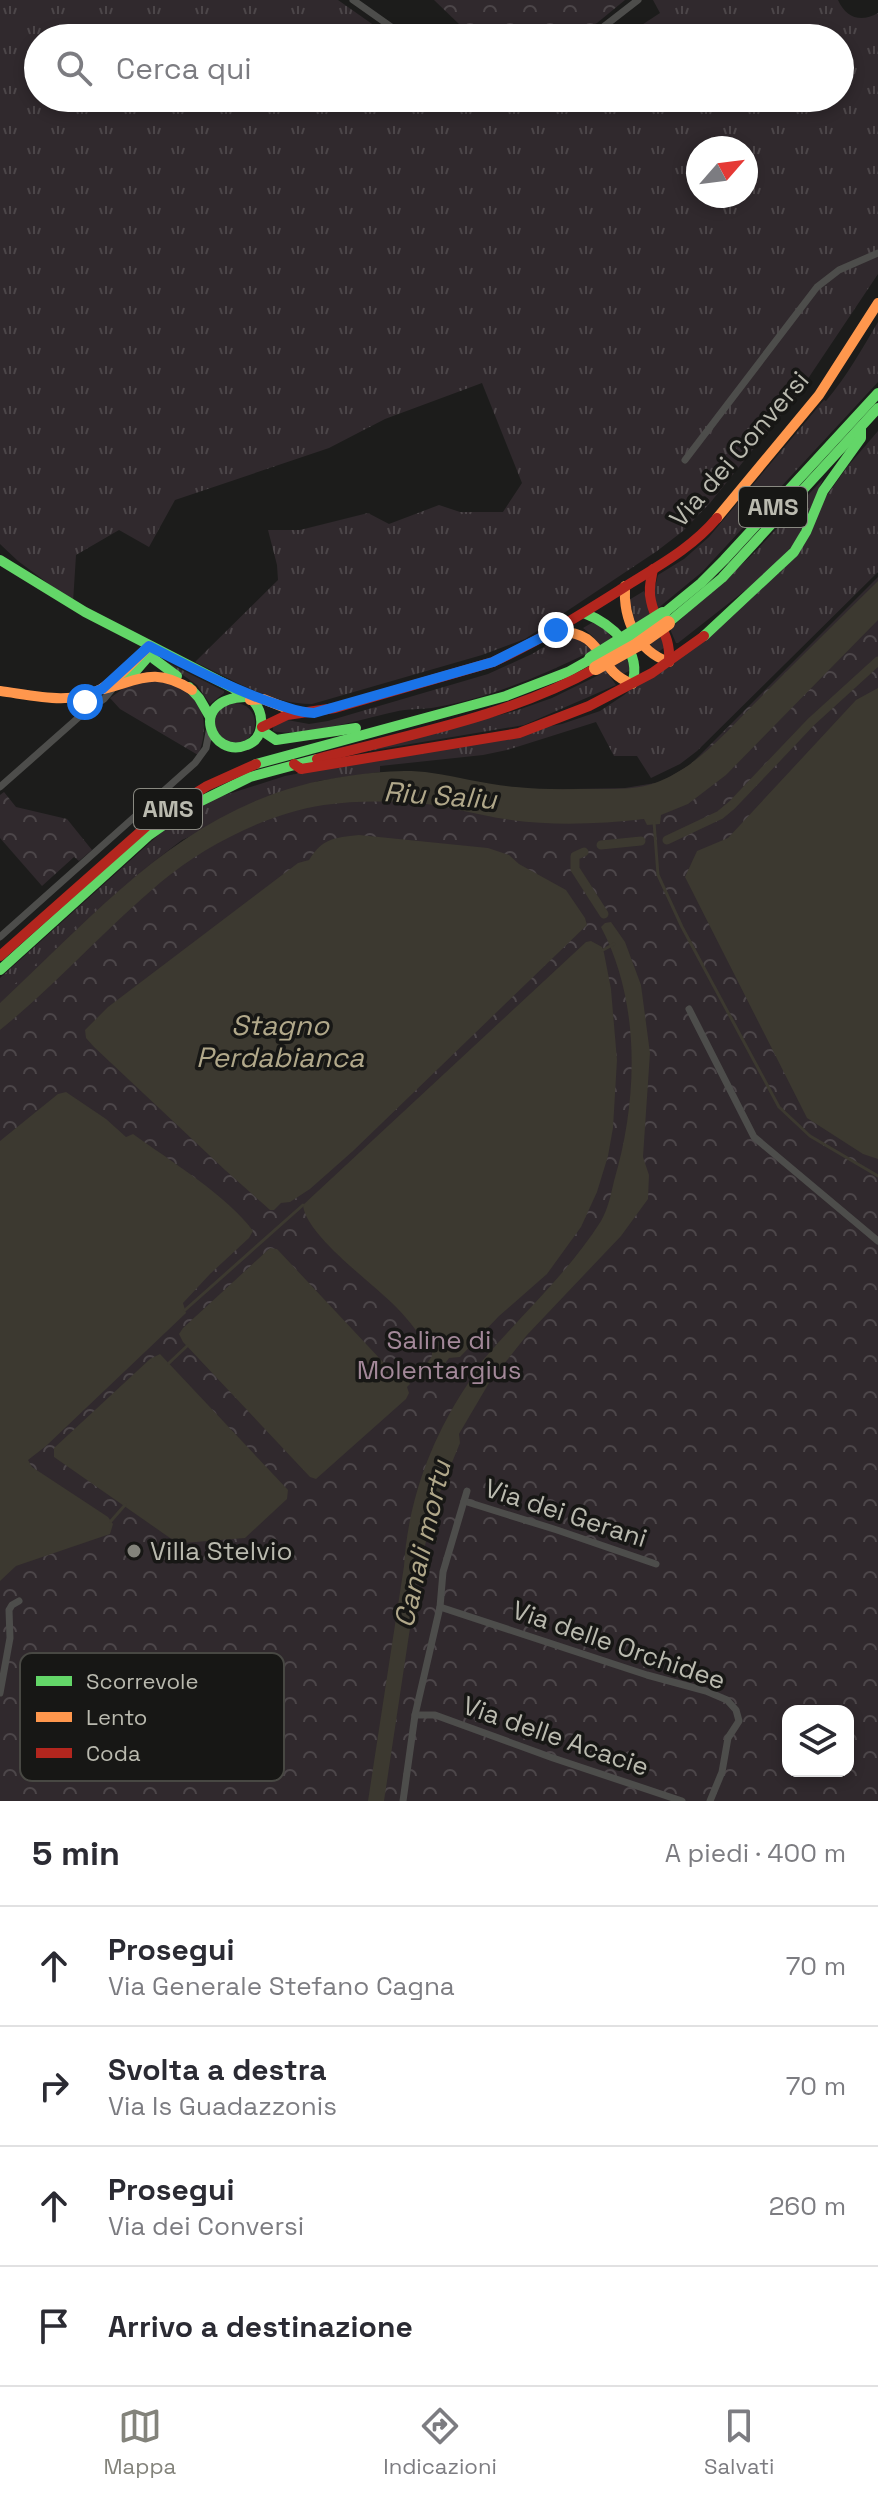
<!DOCTYPE html>
<html lang="it">
<head>
<meta charset="utf-8">
<style>
	:root { --surface:#fff; --page:#f7f7f7; --text:#2b2b33; --muted:#7c7c81; --line:#e1e1e2; --accent:#83837b }
	body { margin:0; font-family:"Space Grotesk",sans-serif; background:var(--page); color:var(--text) }
	.controls { position:absolute; right:24px; bottom:24px; display:grid; overflow:hidden; border-radius:16px; box-shadow:0 4px 12px #0003 }
	.controls button { width:72px; height:72px; display:grid; place-items:center; padding:0; border:0; border-bottom:2px solid var(--line); background:var(--surface); color:var(--text); font:40px sans-serif }
	.compass { position:absolute; left:686px; top:136px; width:72px; height:72px; border-radius:50%; background:var(--surface); box-shadow:0 4px 12px #0003; rotate:62deg }
	.stop { position:absolute; width:24px; height:24px; margin:-18px; border:6px solid #1a73e8; border-radius:50%; background:#fff }
	.stop.end { background:#1a73e8; border-color:#fff; box-shadow:0 2px 8px #0008 }
	.list { margin:0; padding:0; list-style:none }
	h2 { display:flex; justify-content:space-between; align-items:center; height:104px; margin:0; padding:0 32px; font-size:34px }
	h2 small { font-size:26px; font-weight:400; color:var(--muted) }
	.list li { display:grid; grid-template-columns:52px 1fr auto; gap:24px; align-items:center; box-sizing:border-box; height:120px; padding:0 32px; border-top:2px solid var(--line) }
	.list b { display:block; font-size:30px; white-space:nowrap }
	.list p { margin:0; font-size:26px; white-space:nowrap; color:var(--muted) }
	.list em { font-size:26px; font-style:normal; color:var(--muted) }
	.icon { flex:none; width:44px; height:44px; fill:none; stroke:currentColor; stroke-width:2; stroke-linecap:round; stroke-linejoin:round }
	.map { position:relative; flex:none; width:878px; height:1801px; overflow:hidden }
	.search { position:absolute; background:var(--surface); box-shadow:0 4px 12px #0003; left:24px; right:24px; top:24px; height:88px; display:flex; align-items:center; gap:20px; box-sizing:border-box; padding:0 28px; border-radius:44px; color:var(--muted); font-size:30px }
	.sheet { height:584px; background:var(--surface) }
	nav { display:flex; justify-content:space-around; align-items:center; box-sizing:border-box; height:112px; border-top:2px solid var(--line); background:var(--surface); font-size:22px; color:var(--muted) }
	nav a { display:grid; justify-items:center; gap:4px }
	nav .on { color:var(--accent) }
	.map>svg:first-child { display:block }
	.grass { fill:url(#grass-tufts); fill-rule:evenodd }
	.park { fill:url(#park-crowns); fill-rule:evenodd }
	.water { fill:#3c3930 }
	.lines { fill:none; stroke-linecap:round; stroke-linejoin:round }
	.stream { stroke:#3c3930; stroke-width:3 }
	.canal { stroke:#3c3930; stroke-width:9 }
	.street { stroke:#4d4d4b; stroke-width:7 }
	.fast { stroke:#63d668; stroke-width:10 }
	.slow { stroke:#ff974d; stroke-width:10 }
	.jam { stroke:#b3261e; stroke-width:10 }
	.fast-bridge { stroke:#63d668; stroke-width:14 }
	.slow-bridge { stroke:#ff974d; stroke-width:14 }
	.route { stroke:#1a73e8; stroke-width:10 }
	.poi-dot { fill:#83837b; stroke:#171715; stroke-width:3 }
	.labels { text-anchor:middle; stroke-width:7; stroke-linejoin:round; paint-order:stroke }
	.shield { fill:#171715; stroke:#898981; stroke-width:2 }
	.shield-label { font-size:24px; font-weight:bold; fill:#babaaf }
	.street-label { font-size:26px; fill:#babaaf; stroke:#171715 }
	.park-label { font-size:26px; fill:#a38899; stroke:#171715 }
	.poi-label { font-size:26px; fill:#babaaf; stroke:#171715; text-anchor:start }
	.water-label { font-size:28px; font-style:italic; fill:#b1a88a; stroke:#171715 }
	.key { fill:#171715; stroke:#484843; stroke-width:2 }
	.key-label { font-size:22px; fill:#babaaf }
</style>
</head>
<body>
<div class="map">
<svg width="878" height="1801" viewBox="0 0 878 1801">
	<defs>
		<pattern id="grass-tufts" width="24" height="20" patternUnits="userSpaceOnUse" patternTransform="scale(2)"><rect width="24" height="20" fill="#30292d"/><path d="M3 7l-1-3M5 7V3M7 7l1-3M15 17l-1-3M17 17v-4M19 17l1-3" fill="none" stroke="#4c4649"/></pattern>
		<pattern id="park-crowns" width="20" height="18" patternUnits="userSpaceOnUse" patternTransform="scale(2)"><rect width="20" height="18" fill="#30292d"/><path d="M2 6a3 3 0 1 1 6 0M12 15a3 3 0 1 1 6 0" fill="none" stroke="#4c4649"/></pattern>
	</defs>
	<rect width="100%" height="100%" fill="#1c1c1b"/>
	<!-- grass -->
	<g class="grass">
		<path d="M0 0H338L392 38H38V98H840V38H622L660 13 653 0H838C846 18 861 23 878 13V274L799 392 710 503 683 531 657 551 525 639 482 655 312 704C271 704 231 679 195 662L278 580 277 565 268 530H300L368 513 389 524 439 505 460 512H503L522 483 482 383 385 419 329 448 175 500 149 547 119 530 76 555 73 602 18 561 0 544ZM698 148H746V196H698Z"/>
		<path d="M878 322V382L702 572 657 609 653 595 658 575 684 559 709 537 824 400 826 401C847 376 862 349 878 322Z"/>
		<path d="M878 431V572L697 751 680 764 651 778 637 756H614L596 722 507 750 483 755 380 766V772L318 781 182 840 132 878 83 921 0 1003V978L164 830 216 798 285 776 562 724 600 711 624 695 783 570 822 502 848 466Z"/>
		<path d="M823 479 796 542 766 574 678 643H676L670 629 753 554Z"/>
		<path d="M644 591 669 644 657 653 635 623 629 600Z"/>
		<path d="M595 621 602 624 633 669 623 674C607 660 601 641 583 628Z"/>
		<path d="M560 637 583 638 616 685 524 725 363 752 515 711 552 698 599 675 588 653C540 676 489 698 437 707 422 710 408 708 394 712 367 718 298 738 273 731V723L287 720 309 724 328 721 488 674 532 654Z"/>
		<path d="M160 659 224 691V693L210 704 197 685Z"/>
		<circle cx="235" cy="723" r="20"/>
	</g>
	<!-- park -->
	<g class="park">
		<path d="M434 0H625L597 23 567 38H480L459 24Z"/>
		<path d="M878 577V1801H0V998C83 919 163 836 272 795L625 788 661 782 690 765ZM788 1711H848V1771H788Z"/>
		<path d="M160 680C166 681 174 682 179 685 206 698 209 731 198 755L120 709 110 698 134 681Z"/>
		<path d="M4 792 16 807 67 819 92 850 79 861 74 857 42 886 0 838V795Z"/>
	</g>
	<!-- water -->
	<g class="water">
		<path d="M878 581V620L726 775 688 804 661 815 660 824 647 825 644 819C601 824 554 826 511 820 474 815 440 803 403 802 377 801 350 801 324 805 266 814 206 845 161 882 105 929 57 984 0 1030V1003C105 905 195 796 348 776 376 772 405 769 432 773 460 777 488 785 516 787 542 790 568 789 595 789 615 789 635 790 655 783 699 767 729 728 762 696 800 658 839 619 878 581Z"/>
		<path d="M878 688V1159L863 1154 807 1118 685 877 697 851 728 838 856 700Z"/>
		<path d="M359 835 488 848 509 855 519 864 566 890 585 918 587 925 353 1151 310 1189 290 1202 281 1203 274 1210H270L225 1170 94 1047 86 1038 85 1030 108 1007 298 863 309 860C323 838 333 838 359 835Z"/>
		<path d="M611 922 625 942 641 985 650 1053 643 1157 649 1175 648 1199 621 1236 527 1335 489 1383 459 1434 460 1443 435 1504 422 1558 417 1567 418 1575 384 1801H368L404 1566C408 1501 431 1439 467 1385 472 1377 477 1367 483 1360 522 1314 569 1272 601 1221 608 1209 611 1194 614 1181 638 1100 641 1003 601 927L605 923Z"/>
		<path d="M591 941 602 947 604 953 611 989 617 1060 613 1128 608 1156 597 1192 581 1227 547 1274 499 1316 460 1357 449 1358 442 1368 430 1370 426 1365 432 1356V1351C420 1336 410 1321 396 1307 373 1283 306 1236 303 1205L586 942Z"/>
		<path d="M66 1092 106 1119 126 1137 133 1134C169 1160 229 1197 253 1231L249 1238 210 1274 183 1303 186 1313 46 1446 28 1460 32 1467 108 1517 113 1524 110 1534 16 1566 0 1581V1141L58 1094Z"/>
		<path d="M270 1248 277 1249 398 1378 405 1375 410 1384 407 1387 409 1393 406 1399 316 1479 310 1477 183 1342 179 1334 183 1328Z"/>
		<path d="M160 1354 288 1490 287 1499 245 1538 183 1543 170 1538 54 1457V1448L150 1359Z"/>
	</g>
	<g class="lines">
		<!-- stream -->
		<g class="stream">
			<path d="M654 822 658 875 682 927 779 1107 810 1136 878 1176"/>
			<path d="M603 950 614 944"/>
			<path d="M185 1310 303 1205"/>
			<path d="M169 1363 187 1346"/>
			<path d="M111 1521 125 1505"/>
		</g>
		<!-- canal -->
		<g class="canal">
			<path d="M667 840 720 815 732 805 811 722 878 661"/>
			<path d="M601 845 641 841"/>
			<path d="M584 852 575 856V869L604 914"/>
		</g>
		<!-- street -->
		<g class="street">
			<path d="M353 0 407 38"/>
			<path d="M589 38 638 0"/>
			<path d="M685 460 817 287 839 270 878 253"/>
			<path d="M0 787 79 717 104 699 114 687"/>
			<path d="M0 937 195 763 206 748 210 727"/>
			<path d="M689 1009 754 1137 878 1241"/>
			<path d="M464 1501 557 1530 656 1564"/>
			<path d="M440 1607 647 1675 706 1691 727 1700 736 1710 739 1721 728 1738 722 1772 710 1801"/>
			<path d="M0 1693 10 1638 9 1610 12 1605 19 1601"/>
			<path d="M415 1715H435L553 1758 682 1801"/>
			<path d="M403 1801 415 1715 440 1607 443 1572 467 1491"/>
		</g>
		<!-- fast -->
		<g class="fast">
			<path d="M0 560 85 612 233 688C239 692 249 697 254 702 265 715 264 739 247 745 211 760 187 699 245 697"/>
			<path d="M584 613C612 624 643 651 632 684"/>
			<path d="M663 614 701 583 724 560 878 393"/>
			<path d="M668 623 722 578 878 408"/>
			<path d="M704 636 794 552 806 532 823 491 861 438V428"/>
			<path d="M149 646 154 659 177 676"/>
			<path d="M127 681 147 658 149 648"/>
			<path d="M189 687 199 698 210 717"/>
			<path d="M261 730 276 740 356 728"/>
			<path d="M256 764 506 696 568 672 591 659"/>
			<path d="M0 970 148 836 191 806 250 777 317 759"/>
		</g>
		<!-- slow -->
		<g class="slow">
			<path d="M717 518 819 395 878 303"/>
			<path d="M625 586C623 619 637 651 669 662"/>
			<path d="M556 630C567 632 578 633 587 639 607 654 603 672 632 684"/>
			<path d="M104 689C142 679 155 667 192 690"/>
			<path d="M0 691C31 695 72 706 101 689 119 678 134 661 149 646"/>
			<path d="M250 700 263 699 296 712"/>
		</g>
		<!-- jam -->
		<g class="jam">
			<path d="M653 569C651 580 648 590 651 601 656 626 671 632 669 662"/>
			<path d="M262 727 287 715 335 708 493 662C539 641 580 615 623 588 656 567 691 549 717 518"/>
			<path d="M317 759C411 734 510 716 596 668"/>
			<path d="M294 764 301 769 519 733 589 706 652 673 704 636"/>
			<path d="M0 956 157 817 207 786 256 764"/>
		</g>
		<!-- fast-bridge -->
		<path class="fast-bridge" d="M591 659 663 614"/>
		<!-- slow-bridge -->
		<path class="slow-bridge" d="M596 668 637 645 668 623"/>
	</g>
	<g class="lines">
		<!-- route -->
		<path class="route" d="M85 702 84 696 102 689 149 646C192 668 233 690 279 705 292 709 300 713 314 713L493 662 556 630"/>
	</g>
	<!-- markers -->
	<circle class="poi-dot" cx="134" cy="1551" r="8"/>
	<g class="labels">
		<!-- shield labels -->
		<g class="shield">
			<rect x="739" y="487" width="68" height="40" rx="6"/>
			<rect x="134" y="789" width="68" height="40" rx="6"/>
		</g>
		<g class="shield-label">
			<text x="773" y="515">AMS</text>
			<text x="168" y="817">AMS</text>
		</g>
		<!-- street labels -->
		<g class="street-label">
			<text transform="translate(739 449) rotate(-49)" y="9">Via dei Conversi</text>
			<text transform="translate(566 1513) rotate(18)" y="9">Via dei Gerani</text>
			<text transform="translate(619 1645) rotate(19)" y="9">Via delle Orchidee</text>
			<text transform="translate(556 1736) rotate(19)" y="9">Via delle Acacie</text>
		</g>
		<!-- park labels -->
		<g class="park-label">
			<text x="439" y="1349">Saline di<tspan x="439" dy="30">Molentargius</tspan></text>
		</g>
		<!-- poi labels -->
		<g class="poi-label">
			<text x="150" y="1560">Villa Stelvio</text>
		</g>
		<!-- water labels -->
		<g class="water-label">
			<text transform="translate(440 795) rotate(4)" y="10">Riu Saliu</text>
			<text x="280" y="1035">Stagno<tspan x="280" dy="32">Perdabianca</tspan></text>
			<text transform="translate(422 1544) rotate(-77)" y="10">Canali mortu</text>
		</g>
	</g>
	<!-- legend -->
	<rect x="20" y="1653" width="264" height="128" rx="12" class="key"/>
	<rect x="36" y="1676" width="36" height="10" fill="#63d668"/>
	<rect x="36" y="1712" width="36" height="10" fill="#ff974d"/>
	<rect x="36" y="1748" width="36" height="10" fill="#b3261e"/>
	<g class="key-label">
		<text x="86" y="1689">Scorrevole</text>
		<text x="86" y="1725">Lento</text>
		<text x="86" y="1761">Coda</text>
	</g>
</svg>
<div class="controls">
<button><svg class="icon" aria-label="layers" viewBox="0 0 24 24"><path d="M12 4l9 5-9 5-9-5zM3 14l9 5 9-5"/></svg></button>
</div>
<svg class="compass" viewBox="-18 -18 36 36"><path d="M0-13l5 13h-10z" fill="#e53935"/><path d="M0 13l5-13h-10z" fill="#7c7c81"/></svg>
<div class="stop" style="left:85px;top:702px"></div>
<div class="stop end" style="left:556px;top:630px"></div>
<div class="search"><svg class="icon" aria-label="search" viewBox="0 0 24 24"><circle cx="10" cy="10" r="6"/><path d="M15 15l6 6"/></svg>Cerca qui</div>
</div>
<section class="sheet">
<h2>5 min<small>A piedi · 400 m</small></h2>
<ul class="list">
<li><svg class="icon" aria-label="ahead" viewBox="0 0 24 24"><path d="M12 20V5M6 11l6-6 6 6"/></svg><div><b>Prosegui</b><p>Via Generale Stefano Cagna</p></div><em>70 m</em></li>
<li><svg class="icon" aria-label="right" viewBox="0 0 24 24"><path d="M7 20v-9h11M14 6l5 5-5 5"/></svg><div><b>Svolta a destra</b><p>Via Is Guadazzonis</p></div><em>70 m</em></li>
<li><svg class="icon" aria-label="ahead" viewBox="0 0 24 24"><path d="M12 20V5M6 11l6-6 6 6"/></svg><div><b>Prosegui</b><p>Via dei Conversi</p></div><em>260 m</em></li>
<li><svg class="icon" aria-label="arrive" viewBox="0 0 24 24"><path d="M6 21V4h12l-3 4 3 4H6"/></svg><div><b>Arrivo a destinazione</b></div></li>
</ul>
</section>
<nav>
<a class="on"><svg class="icon" aria-label="map" viewBox="0 0 24 24"><path d="M3 6l6-2 6 2 6-2v14l-6 2-6-2-6 2zM9 4v14M15 6v14"/></svg>Mappa</a>
<a><svg class="icon" aria-label="directions" viewBox="0 0 24 24"><path d="M12 3l9 9-9 9-9-9zM9 14v-3h6M13 9l2 2-2 2"/></svg>Indicazioni</a>
<a><svg class="icon" aria-label="saved" viewBox="0 0 24 24"><path d="M7 4h10v16l-5-4-5 4z"/></svg>Salvati</a>
</nav>
</body>
</html>
